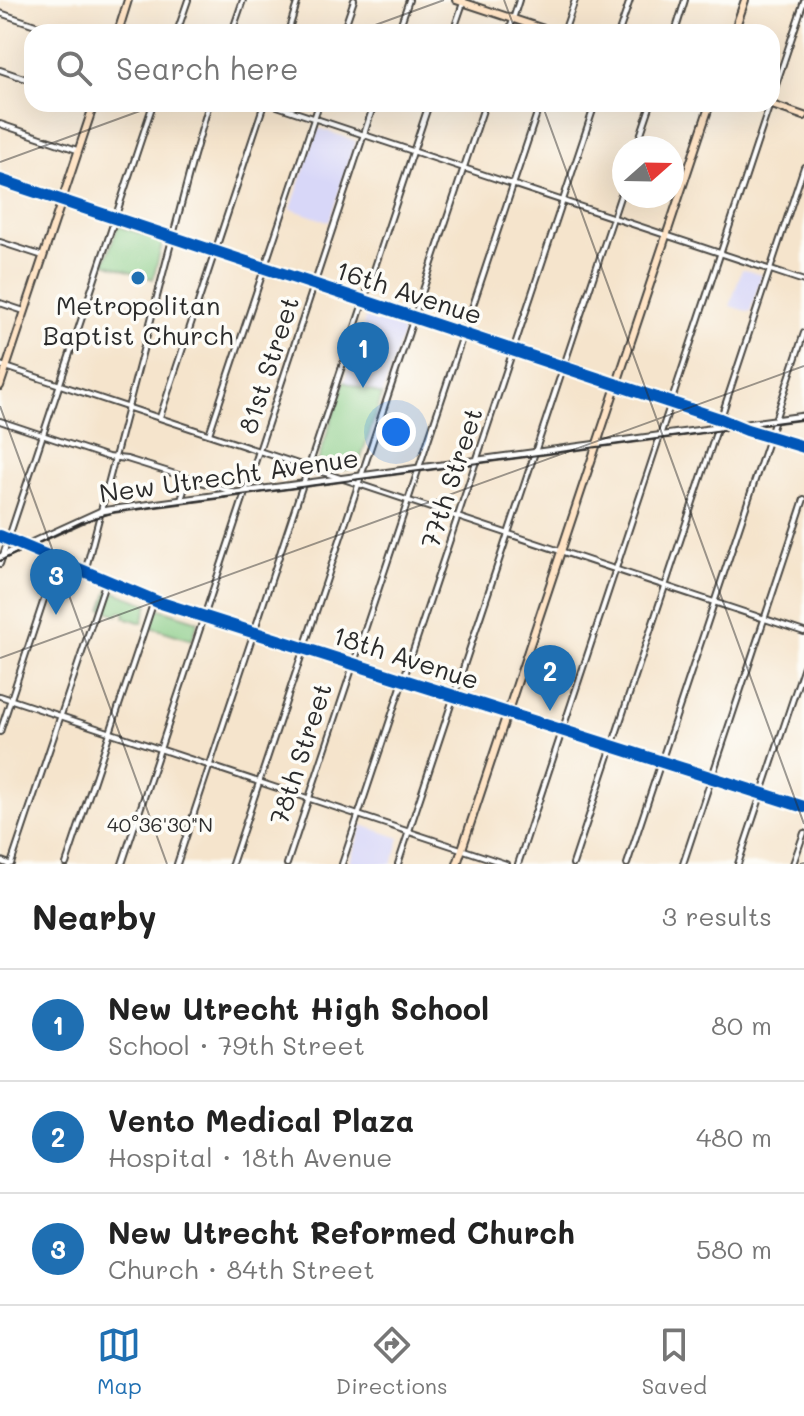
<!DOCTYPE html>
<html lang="en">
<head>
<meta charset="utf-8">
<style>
	:root { --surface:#fff; --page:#f2f2f2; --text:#222; --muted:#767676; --line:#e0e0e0; --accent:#1f6fb2 }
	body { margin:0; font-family:Mali,sans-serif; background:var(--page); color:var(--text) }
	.compass { position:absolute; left:612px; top:136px; width:72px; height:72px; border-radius:50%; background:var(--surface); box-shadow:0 8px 32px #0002; rotate:70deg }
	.you { position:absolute; left:396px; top:432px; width:28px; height:28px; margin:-20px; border:6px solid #fff; border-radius:50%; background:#1a73e8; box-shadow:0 0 0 12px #1a73e833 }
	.badge { display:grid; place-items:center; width:52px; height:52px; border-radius:50%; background:var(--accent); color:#fff; font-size:26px; font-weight:700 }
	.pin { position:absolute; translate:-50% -66px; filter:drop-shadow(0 2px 4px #0008) }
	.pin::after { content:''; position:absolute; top:42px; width:28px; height:24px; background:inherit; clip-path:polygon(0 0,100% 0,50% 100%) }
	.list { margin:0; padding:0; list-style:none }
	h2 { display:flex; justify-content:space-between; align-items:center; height:104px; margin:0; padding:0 32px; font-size:34px }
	h2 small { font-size:26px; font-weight:400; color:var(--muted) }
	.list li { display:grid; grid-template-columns:52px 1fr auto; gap:24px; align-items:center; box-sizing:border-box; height:112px; padding:0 32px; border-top:2px solid var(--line) }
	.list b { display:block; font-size:30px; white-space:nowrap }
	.list p { margin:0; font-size:26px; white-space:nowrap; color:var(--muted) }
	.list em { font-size:26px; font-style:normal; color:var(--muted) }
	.icon { flex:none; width:44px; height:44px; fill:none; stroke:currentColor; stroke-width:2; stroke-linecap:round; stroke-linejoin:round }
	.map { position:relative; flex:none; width:804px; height:864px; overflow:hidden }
	.search { position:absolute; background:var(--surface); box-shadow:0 8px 32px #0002; left:24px; right:24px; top:24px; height:88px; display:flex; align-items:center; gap:20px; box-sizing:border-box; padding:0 28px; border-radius:24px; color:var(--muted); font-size:30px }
	.sheet { height:440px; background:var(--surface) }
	nav { display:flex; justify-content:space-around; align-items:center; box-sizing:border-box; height:112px; border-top:2px solid var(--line); background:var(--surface); font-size:22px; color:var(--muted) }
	nav a { display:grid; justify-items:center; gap:4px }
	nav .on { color:var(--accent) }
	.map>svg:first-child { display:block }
	.built { fill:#d8d7f8 }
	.green { fill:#85ca83; stroke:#587a57; stroke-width:2 }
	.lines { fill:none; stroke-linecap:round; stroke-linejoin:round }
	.minor-casing { stroke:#494743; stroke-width:8 }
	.tertiary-casing { stroke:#494743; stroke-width:9 }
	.secondary-casing { stroke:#494743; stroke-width:10 }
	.minor { stroke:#fff; stroke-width:4 }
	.tertiary { stroke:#fff; stroke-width:5 }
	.secondary { stroke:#ffe4c6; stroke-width:6 }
	.rail { stroke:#2b2b2b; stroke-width:2 }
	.cycleway-casing { stroke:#fdfcf7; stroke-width:17 }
	.cycleway { stroke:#0057b8; stroke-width:12 }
	.ticks { fill:none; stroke:#2b2b2b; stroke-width:2; stroke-opacity:0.45 }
	.poi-dot { fill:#1f6fb2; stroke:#fdfcf7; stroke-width:3 }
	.labels { text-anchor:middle; stroke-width:7; stroke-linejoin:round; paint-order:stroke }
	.street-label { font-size:26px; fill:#2b2b2b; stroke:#fdfcf7 }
	.poi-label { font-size:26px; fill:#2b2b2b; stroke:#fdfcf7 }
	.ticks-label { font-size:20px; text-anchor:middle; fill:#2b2b2b; stroke:#fdfcf7; stroke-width:7; stroke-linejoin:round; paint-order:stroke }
</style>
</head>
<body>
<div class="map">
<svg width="804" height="864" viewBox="0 0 804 864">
	<rect width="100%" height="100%" fill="#fdfcf7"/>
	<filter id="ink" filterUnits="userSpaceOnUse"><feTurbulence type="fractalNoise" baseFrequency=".0125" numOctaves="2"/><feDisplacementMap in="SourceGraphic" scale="16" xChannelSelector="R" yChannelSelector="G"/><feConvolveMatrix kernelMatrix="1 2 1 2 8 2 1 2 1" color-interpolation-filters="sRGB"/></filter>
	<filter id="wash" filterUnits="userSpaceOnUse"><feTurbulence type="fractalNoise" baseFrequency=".006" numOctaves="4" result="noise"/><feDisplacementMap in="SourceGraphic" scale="32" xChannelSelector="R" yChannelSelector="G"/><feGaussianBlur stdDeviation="1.8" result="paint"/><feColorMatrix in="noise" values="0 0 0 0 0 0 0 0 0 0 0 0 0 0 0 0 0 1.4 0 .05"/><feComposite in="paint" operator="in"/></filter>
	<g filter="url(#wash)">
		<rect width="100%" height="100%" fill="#f5e4cc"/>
		<!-- built -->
		<g class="built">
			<path d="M318 128 356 141 329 222 291 209Z"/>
			<path d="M742 269 762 275 750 312 730 306Z"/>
			<path d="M368 310 406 323 358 467 344 470 318 461Z"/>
			<path d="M362 825 400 838 392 864H349Z"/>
		</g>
		<!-- green -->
		<g class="green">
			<path d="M118 226 163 241 153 279 105 263Z"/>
			<path d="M344 382 382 395 358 467 344 470 318 461Z"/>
			<path d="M109 590 148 604 142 623 124 617 125 613 120 611 118 615 102 609Z"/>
			<path d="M157 608 198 621 192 640 151 627Z"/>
		</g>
	</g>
	<g filter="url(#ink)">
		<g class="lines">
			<defs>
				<g id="minor">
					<path d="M0 13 56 32"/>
					<path d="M177 32 188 0"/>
					<path d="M232 32 243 0"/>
					<path d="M288 32 298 0"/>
					<path d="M343 32 354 0"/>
					<path d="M398 32 409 0"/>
					<path d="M453 32 464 0"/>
					<path d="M509 32 519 0"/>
					<path d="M564 32 575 0"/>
					<path d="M619 32 630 0"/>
					<path d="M675 32 685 0"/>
					<path d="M0 70 32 81"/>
					<path d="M772 97 804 1"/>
					<path d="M271 104 804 281"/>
					<path d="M0 124 77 150"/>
					<path d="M636 148 651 104"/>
					<path d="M0 180 720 419 747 430 804 447"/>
					<path d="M0 242 43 256"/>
					<path d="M0 303 24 311"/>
					<path d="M0 365 804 632"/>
					<path d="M160 417 264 104"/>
					<path d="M0 421 108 457 127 459 233 492"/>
					<path d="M209 434 319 104"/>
					<path d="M181 500 188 478"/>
					<path d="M0 564 153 104"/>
					<path d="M85 572 193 159 209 104"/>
					<path d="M0 696 506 864"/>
					<path d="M0 732 57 560"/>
					<path d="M11 864 106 581"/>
					<path d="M66 864 154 601"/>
					<path d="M122 864 374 104"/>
					<path d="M177 864 429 104"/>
					<path d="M232 864 485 104"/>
					<path d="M287 864 540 104"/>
					<path d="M342 864 595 104"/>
					<path d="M398 864 624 185"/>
					<path d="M518 864 770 104"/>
					<path d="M573 864 804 167"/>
					<path d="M627 864 804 333"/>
					<path d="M683 864 804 499"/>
					<path d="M738 864 804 666"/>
					<path d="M793 864 804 833"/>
				</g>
				<g id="tertiary">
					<path d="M0 536 158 602 804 807"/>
					<path d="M0 557 101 511 804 416"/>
					<path d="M0 861 8 864"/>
				</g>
				<g id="secondary">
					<path d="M456 0 553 32"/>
					<path d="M118 32 128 0"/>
					<path d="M734 32 745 0"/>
					<path d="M769 104 804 116"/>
					<path d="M0 386 94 104"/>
					<path d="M457 864 710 104"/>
				</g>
			</defs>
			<!-- minor casing -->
			<use href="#minor" class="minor-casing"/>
			<!-- tertiary casing -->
			<use href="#tertiary" class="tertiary-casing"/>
			<!-- secondary casing -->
			<use href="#secondary" class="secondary-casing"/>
			<!-- minor -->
			<use href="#minor" class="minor"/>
			<!-- tertiary -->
			<use href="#tertiary" class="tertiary"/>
			<!-- secondary -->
			<use href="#secondary" class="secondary"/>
			<!-- rail -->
			<path class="rail" d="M0 561 82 522 115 512 804 419"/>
			<defs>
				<g id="cycleway">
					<path d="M0 180 720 419 747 430 804 447"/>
					<path d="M0 536 158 602 804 807"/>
				</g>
			</defs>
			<!-- cycleway casing -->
			<use href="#cycleway" class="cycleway-casing"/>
			<!-- cycleway -->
			<use href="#cycleway" class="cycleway"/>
		</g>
	</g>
	<!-- ticks -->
	<path class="ticks" d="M504 0 516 32M356 32 444 0M542 104 804 824M0 162 159 104M0 406 167 864M0 658 804 366M800 864 804 863"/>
	<!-- markers -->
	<circle class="poi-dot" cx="138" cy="278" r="8"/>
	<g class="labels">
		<!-- street labels -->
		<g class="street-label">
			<text transform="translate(409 293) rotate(18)" y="9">16th Avenue</text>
			<text transform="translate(269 365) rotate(-72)" y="9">81st Street</text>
			<text transform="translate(229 476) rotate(-8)" y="9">New Utrecht Avenue</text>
			<text transform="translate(452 478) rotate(-72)" y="9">77th Street</text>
			<text transform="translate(406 658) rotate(18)" y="9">18th Avenue</text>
			<text transform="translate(301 754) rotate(-72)" y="9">78th Street</text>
		</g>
		<!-- poi labels -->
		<g class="poi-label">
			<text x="138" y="315">Metropolitan<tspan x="138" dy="30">Baptist Church</tspan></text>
		</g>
	</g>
	<g class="ticks-label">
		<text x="160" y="832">40°36'30"N</text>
	</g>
</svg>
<svg class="compass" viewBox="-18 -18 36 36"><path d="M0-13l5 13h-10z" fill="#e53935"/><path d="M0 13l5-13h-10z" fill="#767676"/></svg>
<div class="you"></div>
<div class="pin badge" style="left:363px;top:388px">1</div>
<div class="pin badge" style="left:550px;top:711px">2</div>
<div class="pin badge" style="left:56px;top:615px">3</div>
<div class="search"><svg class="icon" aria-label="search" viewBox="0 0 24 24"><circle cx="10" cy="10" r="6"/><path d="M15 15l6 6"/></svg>Search here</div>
</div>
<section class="sheet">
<h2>Nearby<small>3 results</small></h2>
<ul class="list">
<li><span class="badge">1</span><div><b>New Utrecht High School</b><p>School · 79th Street</p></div><em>80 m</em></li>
<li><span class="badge">2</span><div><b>Vento Medical Plaza</b><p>Hospital · 18th Avenue</p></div><em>480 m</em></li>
<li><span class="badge">3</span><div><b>New Utrecht Reformed Church</b><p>Church · 84th Street</p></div><em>580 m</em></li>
</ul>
</section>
<nav>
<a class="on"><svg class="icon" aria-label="map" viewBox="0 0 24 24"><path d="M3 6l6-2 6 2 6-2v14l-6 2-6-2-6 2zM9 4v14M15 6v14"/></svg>Map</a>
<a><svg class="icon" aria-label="directions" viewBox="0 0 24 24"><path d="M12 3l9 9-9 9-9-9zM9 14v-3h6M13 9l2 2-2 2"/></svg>Directions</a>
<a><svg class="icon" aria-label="saved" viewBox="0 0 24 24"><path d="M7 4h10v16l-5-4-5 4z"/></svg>Saved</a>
</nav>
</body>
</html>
